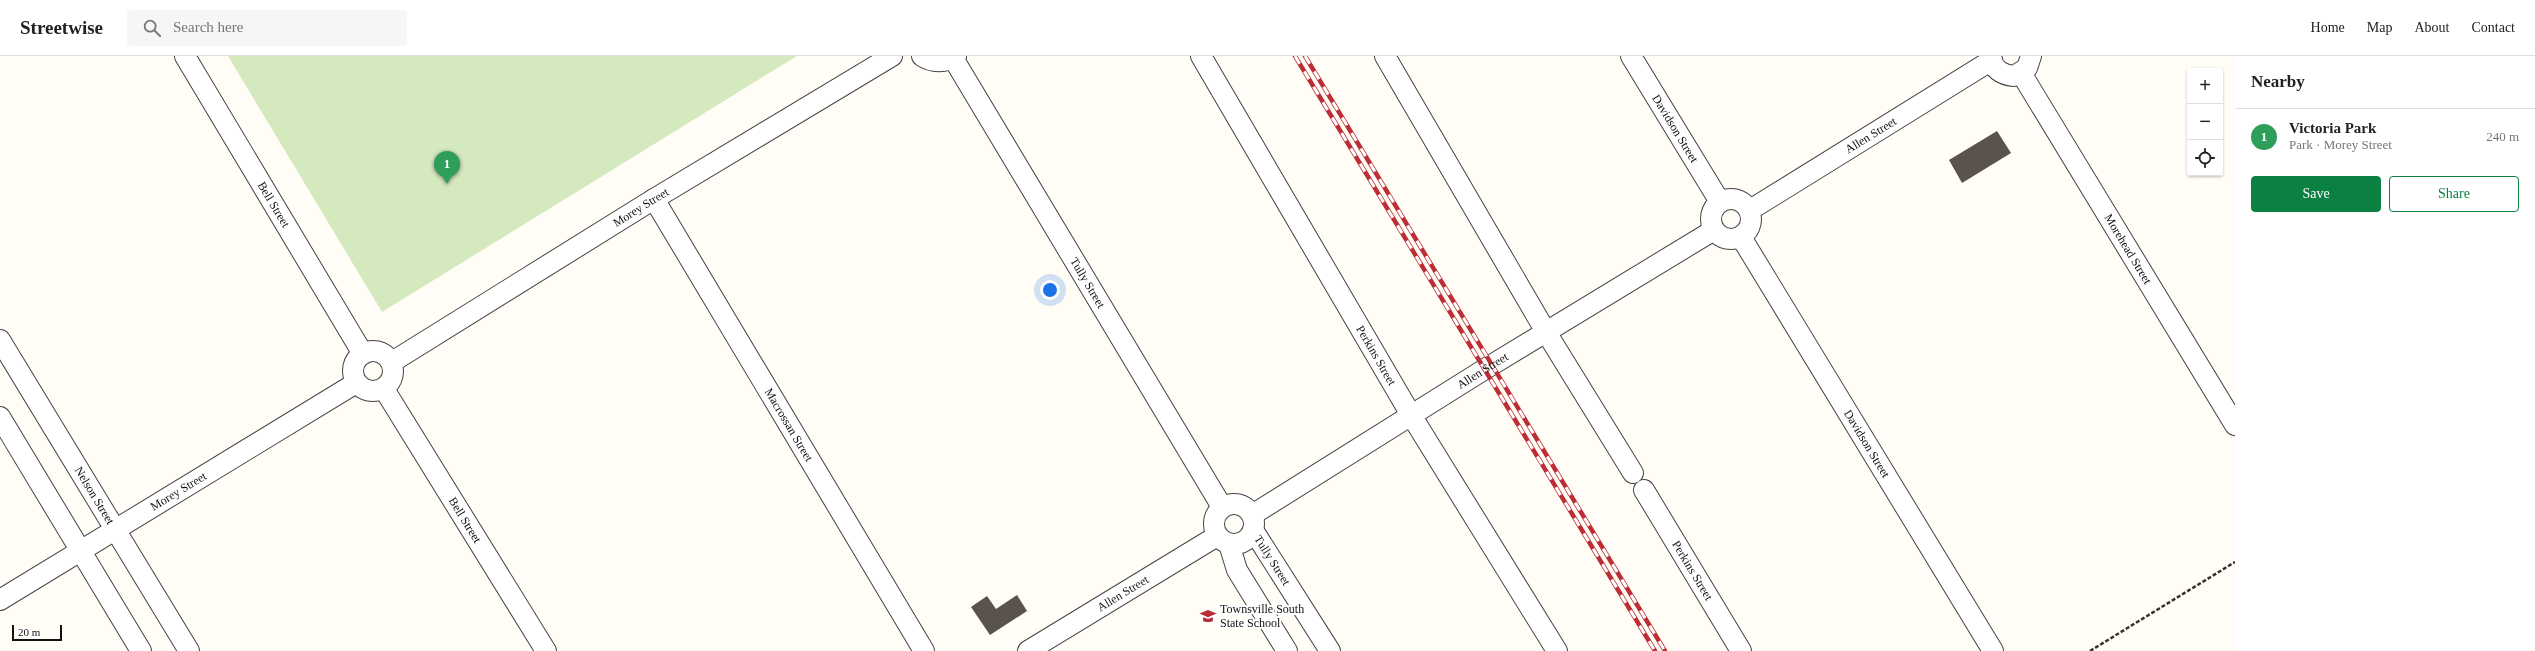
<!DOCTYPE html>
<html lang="en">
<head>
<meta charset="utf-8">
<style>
	:root { --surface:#fff; --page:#f6f6f6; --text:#222; --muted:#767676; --line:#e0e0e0; --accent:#0b8043 }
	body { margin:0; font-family:"Times New Roman",serif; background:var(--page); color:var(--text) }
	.controls { position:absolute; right:12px; top:12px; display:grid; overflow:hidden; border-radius:4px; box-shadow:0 1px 3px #0004 }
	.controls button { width:36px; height:36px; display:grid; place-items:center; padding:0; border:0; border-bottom:1px solid var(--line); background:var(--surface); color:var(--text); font:20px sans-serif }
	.scale { position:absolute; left:12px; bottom:10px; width:50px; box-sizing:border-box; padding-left:4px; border:2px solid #111; border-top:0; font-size:11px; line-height:14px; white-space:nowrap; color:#111; -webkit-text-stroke:3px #fff; paint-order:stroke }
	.you { position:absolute; left:1050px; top:234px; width:14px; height:14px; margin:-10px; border:3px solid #fff; border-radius:50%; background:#1a73e8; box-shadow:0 0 0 6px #1a73e833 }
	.badge { display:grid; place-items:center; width:26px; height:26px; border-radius:50%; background:var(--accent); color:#fff; font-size:13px; font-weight:700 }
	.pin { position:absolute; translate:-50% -33px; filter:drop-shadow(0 1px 2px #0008) }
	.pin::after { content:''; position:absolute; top:21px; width:14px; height:12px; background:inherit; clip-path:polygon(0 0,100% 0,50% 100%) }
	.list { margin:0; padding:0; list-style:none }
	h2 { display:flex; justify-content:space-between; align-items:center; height:52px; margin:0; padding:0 16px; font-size:17px }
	h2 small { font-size:13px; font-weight:400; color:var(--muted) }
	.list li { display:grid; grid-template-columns:26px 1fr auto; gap:12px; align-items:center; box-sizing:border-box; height:56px; padding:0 16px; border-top:1px solid var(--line) }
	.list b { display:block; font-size:15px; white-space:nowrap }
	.list p { margin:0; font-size:13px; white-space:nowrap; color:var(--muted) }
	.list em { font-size:13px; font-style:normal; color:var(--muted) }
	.actions { display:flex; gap:8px; padding:12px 16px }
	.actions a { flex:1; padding:9px 0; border:1px solid var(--accent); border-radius:4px; text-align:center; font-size:14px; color:var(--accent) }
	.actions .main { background:var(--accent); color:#fff }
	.icon { flex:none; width:22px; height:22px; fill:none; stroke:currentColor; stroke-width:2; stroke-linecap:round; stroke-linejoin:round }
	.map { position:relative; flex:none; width:2235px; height:595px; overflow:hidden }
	header { display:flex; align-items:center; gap:24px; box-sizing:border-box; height:56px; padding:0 20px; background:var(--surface); border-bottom:1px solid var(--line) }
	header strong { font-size:19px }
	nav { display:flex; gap:22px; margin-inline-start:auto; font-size:14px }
	.search { width:280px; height:36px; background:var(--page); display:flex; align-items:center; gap:10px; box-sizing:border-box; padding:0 14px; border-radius:4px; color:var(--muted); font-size:15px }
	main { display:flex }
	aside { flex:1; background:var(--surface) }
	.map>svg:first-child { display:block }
	.green { fill:#d5e9bf }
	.building { fill:#59524d }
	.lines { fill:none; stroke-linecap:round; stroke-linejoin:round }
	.minor-casing { stroke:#444; stroke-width:22 }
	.path { stroke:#333; stroke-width:2.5; stroke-dasharray:4 2; stroke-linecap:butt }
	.minor { stroke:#fff; stroke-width:20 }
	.rail-casing { stroke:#bc2d36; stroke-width:4.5 }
	.rail { stroke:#fff; stroke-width:3; stroke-dasharray:9; stroke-linecap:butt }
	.labels { text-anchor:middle; stroke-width:4; stroke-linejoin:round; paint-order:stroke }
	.street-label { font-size:12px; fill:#111; stroke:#fff }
	.poi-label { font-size:12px; fill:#111; stroke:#fff; text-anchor:start }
</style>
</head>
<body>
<header>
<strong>Streetwise</strong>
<div class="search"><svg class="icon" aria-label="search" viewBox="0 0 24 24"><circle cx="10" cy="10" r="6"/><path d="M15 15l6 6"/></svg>Search here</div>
<nav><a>Home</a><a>Map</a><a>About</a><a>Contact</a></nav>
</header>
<main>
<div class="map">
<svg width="2235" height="595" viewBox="0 0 2235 595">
	<rect width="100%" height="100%" fill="#fffdf5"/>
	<!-- green -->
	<path class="green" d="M228 0H797L382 256Z"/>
	<!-- building -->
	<g class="building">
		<path d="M1997 75 2011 97 1962 127 1949 104Z"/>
		<path d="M1017 539 1027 555 990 579 971 551 987 540 996 553Z"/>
	</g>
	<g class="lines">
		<defs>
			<g id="minor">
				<path id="s1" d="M185 0 363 298"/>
				<path d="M922 0C932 7 946 7 956 0"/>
				<path id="s2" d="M1201 0 1411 359 1557 595"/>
				<path d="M1385 0 1546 276 1633 417"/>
				<path id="s3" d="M1631 0 1720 146"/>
				<path d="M1991 0C1992 13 2002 19 2014 20L2027 12 2031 0"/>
				<path id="s4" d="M953 2 1222 451"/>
				<path id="s5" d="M2021 17 2235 369"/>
				<circle cx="1731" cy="163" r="20"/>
				<path id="s6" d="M654 143 924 595"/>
				<path id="s7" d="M1750 154 1992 4"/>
				<path id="s8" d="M1741 181 1993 595"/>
				<path id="s9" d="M0 284 189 595"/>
				<circle cx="373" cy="315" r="20"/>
				<path id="s10" d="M392 306 654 143 892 0"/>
				<path id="s11" d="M384 333 546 595"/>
				<path d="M0 361 141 595"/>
				<path id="s12" d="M1644 434 1741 595"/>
				<circle cx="1234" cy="468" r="20"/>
				<path id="s13" d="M1252 459 1485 313 1714 174"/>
				<path id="s14" d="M1253 474 1330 595"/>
				<path d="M1229 488 1237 514 1287 595"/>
				<path id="s15" d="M0 544 356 327"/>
				<path id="s16" d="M1028 595 1217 480"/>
			</g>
		</defs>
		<!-- minor casing -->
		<use href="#minor" class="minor-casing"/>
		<!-- path -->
		<path class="path" d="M2090 595 2235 506"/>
		<!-- minor -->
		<use href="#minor" class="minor"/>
		<defs>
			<g id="rail">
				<path d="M1295 0 1655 595"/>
				<path d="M1305 0 1665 595"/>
			</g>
		</defs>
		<!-- rail casing -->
		<use href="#rail" class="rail-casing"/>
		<!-- rail -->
		<use href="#rail" class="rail"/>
	</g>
	<!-- icons -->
	<defs>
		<symbol id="school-bare" viewBox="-9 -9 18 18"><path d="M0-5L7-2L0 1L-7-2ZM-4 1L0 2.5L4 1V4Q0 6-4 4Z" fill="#bc2d36" stroke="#fff" stroke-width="2.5" paint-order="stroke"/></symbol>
	</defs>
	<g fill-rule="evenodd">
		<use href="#school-bare" x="1197" y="549" width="22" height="22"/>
	</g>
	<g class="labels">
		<!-- street labels -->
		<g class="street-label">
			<text dy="4" stroke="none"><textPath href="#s3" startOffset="85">Davidson Street</textPath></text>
			<text dy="4" stroke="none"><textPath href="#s7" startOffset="142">Allen Street</textPath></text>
			<text dy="4" stroke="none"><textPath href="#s1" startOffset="173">Bell Street</textPath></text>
			<text dy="4" stroke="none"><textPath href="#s10" startOffset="293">Morey Street</textPath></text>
			<text dy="4" stroke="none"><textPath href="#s5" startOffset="206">Morehead Street</textPath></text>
			<text dy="4" stroke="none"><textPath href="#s4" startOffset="262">Tully Street</textPath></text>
			<text dy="4" stroke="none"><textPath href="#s2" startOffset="347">Perkins Street</textPath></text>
			<text dy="4" stroke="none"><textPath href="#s13" startOffset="272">Allen Street</textPath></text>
			<text dy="4" stroke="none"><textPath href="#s6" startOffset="263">Macrossan Street</textPath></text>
			<text dy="4" stroke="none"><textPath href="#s8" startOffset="242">Davidson Street</textPath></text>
			<text dy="4" stroke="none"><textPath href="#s15" startOffset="209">Morey Street</textPath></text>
			<text dy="4" stroke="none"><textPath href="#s9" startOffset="182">Nelson Street</textPath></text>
			<text dy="4" stroke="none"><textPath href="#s11" startOffset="154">Bell Street</textPath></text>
			<text dy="4" stroke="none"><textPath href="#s14" startOffset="36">Tully Street</textPath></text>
			<text dy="4" stroke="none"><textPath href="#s12" startOffset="94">Perkins Street</textPath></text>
			<text dy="4" stroke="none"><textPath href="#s16" startOffset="111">Allen Street</textPath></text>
		</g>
		<!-- poi labels -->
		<g class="poi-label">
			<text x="1220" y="557">Townsville South<tspan x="1220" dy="14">State School</tspan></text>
		</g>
	</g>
</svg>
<div class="controls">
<button>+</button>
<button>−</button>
<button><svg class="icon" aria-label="locate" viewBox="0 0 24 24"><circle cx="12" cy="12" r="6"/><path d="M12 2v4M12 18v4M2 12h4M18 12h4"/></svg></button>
</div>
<div class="scale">20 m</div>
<div class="you"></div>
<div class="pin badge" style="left:447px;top:128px;background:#2e9e5b">1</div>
</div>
<aside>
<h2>Nearby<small></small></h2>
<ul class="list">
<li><span class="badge" style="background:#2e9e5b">1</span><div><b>Victoria Park</b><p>Park · Morey Street</p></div><em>240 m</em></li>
</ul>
<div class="actions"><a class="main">Save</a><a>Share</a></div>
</aside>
</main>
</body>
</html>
